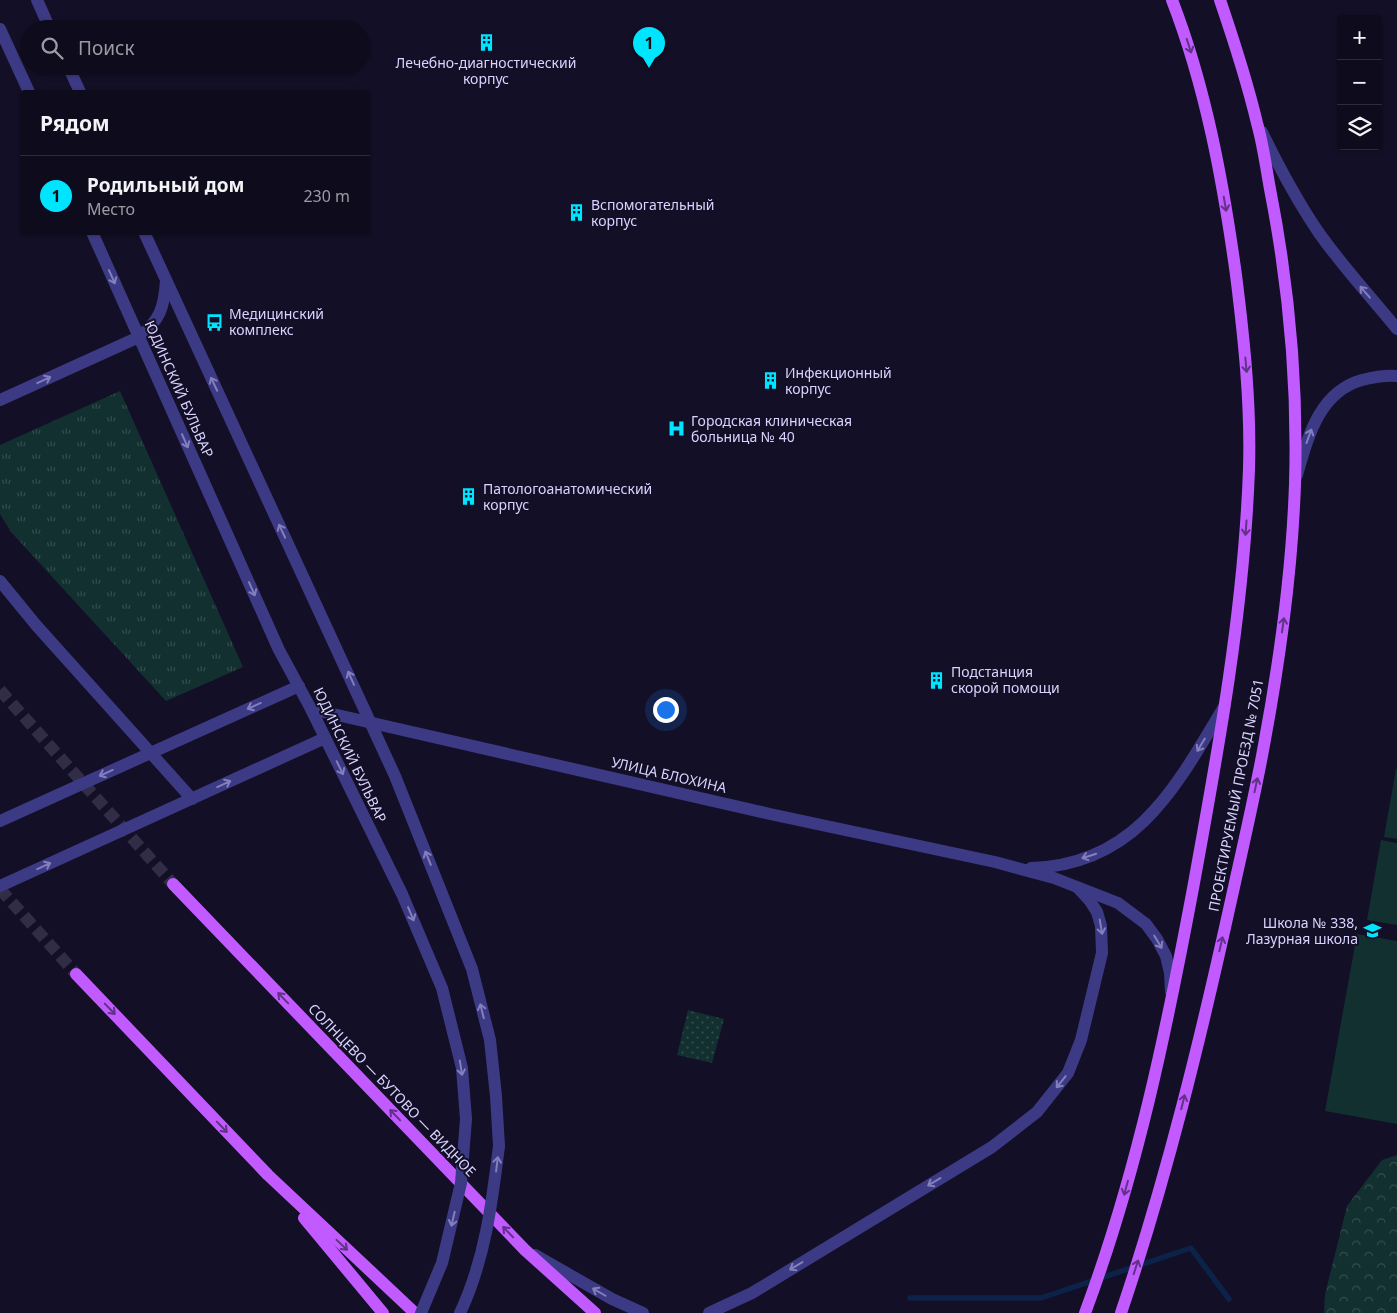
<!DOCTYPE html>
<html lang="ru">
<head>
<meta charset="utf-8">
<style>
	:root { --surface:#0e0b1c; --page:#1c1929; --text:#f1f3f6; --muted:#9b9ba3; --line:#2e2b3b; --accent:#00e5ff }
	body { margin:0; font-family:"Noto Sans",sans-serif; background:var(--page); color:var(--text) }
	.controls { position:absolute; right:15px; top:15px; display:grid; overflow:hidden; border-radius:5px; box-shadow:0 1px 4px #0004 }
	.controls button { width:45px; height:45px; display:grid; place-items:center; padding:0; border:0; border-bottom:1px solid var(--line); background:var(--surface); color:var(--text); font:25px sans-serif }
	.you { position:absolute; left:665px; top:709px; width:18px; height:18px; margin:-12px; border:4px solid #fff; border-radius:50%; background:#1a73e8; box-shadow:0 0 0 8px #1a73e833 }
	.badge { display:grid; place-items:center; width:32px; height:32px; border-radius:50%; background:var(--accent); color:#111; font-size:16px; font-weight:700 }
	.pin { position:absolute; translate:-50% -41px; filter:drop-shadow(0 1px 2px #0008) }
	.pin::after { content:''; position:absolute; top:26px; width:18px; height:15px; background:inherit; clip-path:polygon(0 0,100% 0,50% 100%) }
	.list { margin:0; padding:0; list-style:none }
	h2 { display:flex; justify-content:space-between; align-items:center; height:65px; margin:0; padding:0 20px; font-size:21px }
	h2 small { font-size:16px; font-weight:400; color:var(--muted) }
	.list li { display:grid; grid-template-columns:32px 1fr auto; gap:15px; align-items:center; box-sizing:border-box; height:80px; padding:0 20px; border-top:1px solid var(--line) }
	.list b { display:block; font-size:19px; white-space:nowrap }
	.list p { margin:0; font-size:16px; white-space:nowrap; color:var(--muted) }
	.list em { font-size:16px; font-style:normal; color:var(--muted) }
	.icon { flex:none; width:28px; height:28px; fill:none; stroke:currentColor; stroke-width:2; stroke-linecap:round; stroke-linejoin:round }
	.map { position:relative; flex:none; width:1397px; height:1313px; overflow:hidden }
	.search { position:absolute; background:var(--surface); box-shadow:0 1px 4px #0004; left:20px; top:20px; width:350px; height:55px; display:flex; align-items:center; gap:12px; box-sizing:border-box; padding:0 18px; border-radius:28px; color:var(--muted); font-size:19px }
	.panel { position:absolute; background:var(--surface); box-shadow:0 1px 4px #0004; left:20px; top:90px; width:350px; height:145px; border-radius:5px }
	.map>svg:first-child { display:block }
	.grass { fill:url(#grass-tufts) }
	.forest { fill:url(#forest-crowns) }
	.park { fill:url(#park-dots) }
	.pitch { fill:#12302f }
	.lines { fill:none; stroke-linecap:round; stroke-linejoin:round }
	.stream { stroke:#0c2248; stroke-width:5.5 }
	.major-tunnel { stroke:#312d47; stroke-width:12; stroke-dasharray:12 6; stroke-linecap:butt }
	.minor { stroke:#3d3a85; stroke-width:12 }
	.major { stroke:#c25bff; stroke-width:12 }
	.minor-bridge { stroke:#3d3a85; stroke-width:12 }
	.oneway { stroke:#623188 }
	.oneway2 { stroke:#837fbc }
	.labels { text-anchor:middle; stroke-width:4; stroke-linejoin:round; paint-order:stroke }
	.poi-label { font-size:14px; fill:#d9d4ff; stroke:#130f26; text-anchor:start }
	.street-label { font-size:14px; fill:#d9d4ff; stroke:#130f26 }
</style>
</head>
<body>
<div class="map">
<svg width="1397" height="1313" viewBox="0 0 1397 1313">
	<defs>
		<pattern id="grass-tufts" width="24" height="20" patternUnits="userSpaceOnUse" patternTransform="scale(1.25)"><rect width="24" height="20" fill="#12302f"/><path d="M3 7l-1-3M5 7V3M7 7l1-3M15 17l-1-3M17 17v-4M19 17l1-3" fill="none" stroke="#344d4e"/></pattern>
		<pattern id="forest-crowns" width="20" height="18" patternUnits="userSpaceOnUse" patternTransform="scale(1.25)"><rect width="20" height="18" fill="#12302f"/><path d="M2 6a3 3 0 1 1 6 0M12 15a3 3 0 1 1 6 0" fill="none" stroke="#344d4e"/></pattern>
		<pattern id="park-dots" width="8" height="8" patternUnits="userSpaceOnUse" patternTransform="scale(1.25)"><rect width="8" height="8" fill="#12302f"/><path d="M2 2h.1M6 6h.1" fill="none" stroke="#344d4e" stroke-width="1.8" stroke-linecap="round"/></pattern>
	</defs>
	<rect width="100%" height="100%" fill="#130f26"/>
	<!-- grass -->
	<path class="grass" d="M120 391 243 667 166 701 11 532 0 514V445Z"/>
	<!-- forest -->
	<path class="forest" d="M1397 1155V1313H1324L1325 1294 1347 1206 1382 1160Z"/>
	<!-- park -->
	<path class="park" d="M688 1010 724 1019 712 1063 677 1055Z"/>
	<!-- pitch -->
	<g class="pitch">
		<path d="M1396 769H1397V839L1384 837Z"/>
		<path d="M1381 840 1397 843V925L1367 920Z"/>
		<path d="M1357 934 1397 941V1124L1325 1111Z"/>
	</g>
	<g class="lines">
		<!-- stream -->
		<path class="stream" d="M910 1298H1041L1191 1248 1229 1299"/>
		<!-- major-tunnel -->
		<g class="major-tunnel">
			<path d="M0 690 173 884"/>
			<path d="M0 889 76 974"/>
		</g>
		<!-- minor -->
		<g class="minor">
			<path d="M37 0 50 29"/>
			<path d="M0 29 29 92"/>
			<path d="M68 66 80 92"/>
			<path d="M1262 132C1279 167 1297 201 1319 233 1343 267 1371 297 1397 329"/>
			<path d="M92 232 279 650 311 709 402 894 442 988 462 1068 466 1119"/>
			<path d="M144 232 395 776 472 969 490 1040 496 1096 499 1146"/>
			<path d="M0 400 139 337C160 320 164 308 166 281"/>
			<path d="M1297 475C1308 437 1319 392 1362 380 1374 377 1385 375 1397 376"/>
			<path d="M0 581 36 625 192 799"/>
			<path d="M311 709 770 814 995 862 1054 878 1118 903 1146 924 1157 939 1166 956 1170 973 1171 992"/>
			<path d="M0 821 299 686"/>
			<path d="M1031 868C1137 865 1177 785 1225 705"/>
			<path d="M0 886 325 738"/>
			<path d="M535 1255 612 1299 643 1313"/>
			<path d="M709 1313 752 1293 992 1147 1037 1112 1068 1073 1081 1040 1102 953 1101 926 1097 912 1090 901 1078 888"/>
		</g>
		<!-- major -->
		<g class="major">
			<path d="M173 884 525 1250 595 1313"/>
			<path d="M76 974 268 1175 415 1313"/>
			<path d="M304 1218 383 1313"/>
			<path d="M1085 1313C1137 1174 1167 1028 1194 883 1219 746 1244 609 1249 469 1251 404 1244 339 1236 275 1223 181 1206 88 1172 0"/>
			<path d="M1121 1313C1167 1177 1201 1037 1232 896 1243 846 1255 795 1264 745 1280 659 1292 571 1295 484 1298 384 1289 286 1270 189 1266 167 1263 144 1257 123 1247 81 1234 41 1220 0"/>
		</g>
		<!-- minor-bridge -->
		<g class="minor-bridge">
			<path d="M421 1313 442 1263 461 1183 466 1119"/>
			<path d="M460 1313C485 1260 492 1203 499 1146"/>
		</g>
	</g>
	<!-- one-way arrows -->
	<defs><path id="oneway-shaft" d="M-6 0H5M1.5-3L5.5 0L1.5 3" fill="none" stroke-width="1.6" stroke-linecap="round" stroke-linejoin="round" transform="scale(1.25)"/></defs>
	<g class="oneway">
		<use href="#oneway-shaft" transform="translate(1189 46) rotate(72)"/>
		<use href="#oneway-shaft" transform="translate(1225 204) rotate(80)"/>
		<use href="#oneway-shaft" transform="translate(1246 365) rotate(85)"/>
		<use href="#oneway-shaft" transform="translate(1246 528) rotate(94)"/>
		<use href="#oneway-shaft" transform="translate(1283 625) rotate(-82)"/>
		<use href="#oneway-shaft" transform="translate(1256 785) rotate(-78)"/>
		<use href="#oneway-shaft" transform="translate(1221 944) rotate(-77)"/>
		<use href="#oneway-shaft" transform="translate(283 998) rotate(-134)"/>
		<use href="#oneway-shaft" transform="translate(110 1009) rotate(46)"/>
		<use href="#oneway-shaft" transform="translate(1183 1102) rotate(-76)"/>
		<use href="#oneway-shaft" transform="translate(395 1115) rotate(-134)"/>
		<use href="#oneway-shaft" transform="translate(222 1127) rotate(46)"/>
		<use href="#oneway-shaft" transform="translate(1126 1188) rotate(105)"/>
		<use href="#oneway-shaft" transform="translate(508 1232) rotate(-134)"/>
		<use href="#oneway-shaft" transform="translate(342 1245) rotate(43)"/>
		<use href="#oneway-shaft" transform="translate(1136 1267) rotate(-72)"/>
	</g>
	<g class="oneway2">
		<use href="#oneway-shaft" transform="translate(112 277) rotate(66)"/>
		<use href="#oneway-shaft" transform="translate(1365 292) rotate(-131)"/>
		<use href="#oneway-shaft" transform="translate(44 380) rotate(-25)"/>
		<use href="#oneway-shaft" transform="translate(214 384) rotate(-115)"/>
		<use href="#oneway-shaft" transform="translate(1309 436) rotate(-70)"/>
		<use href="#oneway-shaft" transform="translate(185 441) rotate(66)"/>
		<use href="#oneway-shaft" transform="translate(282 531) rotate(-115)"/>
		<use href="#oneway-shaft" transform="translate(252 589) rotate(66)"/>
		<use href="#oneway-shaft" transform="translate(351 678) rotate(-114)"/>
		<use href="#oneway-shaft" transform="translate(254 706) rotate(156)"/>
		<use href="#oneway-shaft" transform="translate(1201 745) rotate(121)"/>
		<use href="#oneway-shaft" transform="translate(340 768) rotate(64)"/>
		<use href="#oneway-shaft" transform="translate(106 773) rotate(156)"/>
		<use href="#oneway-shaft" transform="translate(224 784) rotate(-25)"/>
		<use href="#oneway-shaft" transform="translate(1089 856) rotate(162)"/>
		<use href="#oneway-shaft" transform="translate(428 858) rotate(-112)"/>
		<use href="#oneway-shaft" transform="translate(44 866) rotate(-25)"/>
		<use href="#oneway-shaft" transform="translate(411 914) rotate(67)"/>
		<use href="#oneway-shaft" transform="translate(1101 927) rotate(80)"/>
		<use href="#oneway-shaft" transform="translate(1158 942) rotate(59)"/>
		<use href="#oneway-shaft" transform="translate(482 1011) rotate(-104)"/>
		<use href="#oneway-shaft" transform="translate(461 1068) rotate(81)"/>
		<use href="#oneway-shaft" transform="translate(1061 1082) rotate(129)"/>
		<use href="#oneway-shaft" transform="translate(497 1164) rotate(-83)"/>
		<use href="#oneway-shaft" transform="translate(934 1182) rotate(149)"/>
		<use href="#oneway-shaft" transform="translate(453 1219) rotate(103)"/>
		<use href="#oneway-shaft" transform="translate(796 1266) rotate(149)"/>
		<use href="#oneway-shaft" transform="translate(599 1292) rotate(-150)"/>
	</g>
	<!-- icons -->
	<defs>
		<symbol id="building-bare" viewBox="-9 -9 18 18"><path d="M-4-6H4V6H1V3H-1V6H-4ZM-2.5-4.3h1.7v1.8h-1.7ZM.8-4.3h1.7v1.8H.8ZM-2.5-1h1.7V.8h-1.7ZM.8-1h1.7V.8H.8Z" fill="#00e5ff" stroke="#130f26" stroke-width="2.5" paint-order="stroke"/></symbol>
		<symbol id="bus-bare" viewBox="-9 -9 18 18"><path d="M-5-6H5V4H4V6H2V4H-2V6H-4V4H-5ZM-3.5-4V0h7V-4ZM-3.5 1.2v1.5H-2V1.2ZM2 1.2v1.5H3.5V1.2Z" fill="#00e5ff" stroke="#130f26" stroke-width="2.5" paint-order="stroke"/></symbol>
		<symbol id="hospital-bare" viewBox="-9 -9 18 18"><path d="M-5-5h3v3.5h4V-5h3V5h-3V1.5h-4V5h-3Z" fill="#00e5ff" stroke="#130f26" stroke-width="2.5" paint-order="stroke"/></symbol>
		<symbol id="school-bare" viewBox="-9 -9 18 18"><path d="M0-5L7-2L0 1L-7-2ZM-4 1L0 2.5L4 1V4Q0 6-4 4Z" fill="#00e5ff" stroke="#130f26" stroke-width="2.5" paint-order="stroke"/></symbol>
	</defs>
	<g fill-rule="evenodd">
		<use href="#building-bare" x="474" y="30" width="25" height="25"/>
		<use href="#building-bare" x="564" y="200" width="25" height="25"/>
		<use href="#bus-bare" x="202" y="310" width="25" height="25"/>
		<use href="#building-bare" x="758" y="368" width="25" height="25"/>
		<use href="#hospital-bare" x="664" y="416" width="25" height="25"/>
		<use href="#building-bare" x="456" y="484" width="25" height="25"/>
		<use href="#building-bare" x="924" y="668" width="25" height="25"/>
		<use href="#school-bare" x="1360" y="918" width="25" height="25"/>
	</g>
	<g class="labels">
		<!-- poi labels -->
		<g class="poi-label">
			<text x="486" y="68" text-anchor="middle">Лечебно-диагностический<tspan x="486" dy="16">корпус</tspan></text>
			<text x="591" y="210">Вспомогательный<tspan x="591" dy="16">корпус</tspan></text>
			<text x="229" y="319">Медицинский<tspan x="229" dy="16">комплекс</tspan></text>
			<text x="785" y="378">Инфекционный<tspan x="785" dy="16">корпус</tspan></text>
			<text x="691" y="426">Городская клиническая<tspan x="691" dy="16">больница № 40</tspan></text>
			<text x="483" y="494">Патологоанатомический<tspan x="483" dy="16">корпус</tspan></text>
			<text x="951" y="677">Подстанция<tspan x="951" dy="16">скорой помощи</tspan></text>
			<text x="1358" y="928" text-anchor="end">Школа № 338,<tspan x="1358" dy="16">Лазурная школа</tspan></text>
		</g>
		<!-- street labels -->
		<g class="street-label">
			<text transform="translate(179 389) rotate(66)" y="5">ЮДИНСКИЙ БУЛЬВАР</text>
			<text transform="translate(350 755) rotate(64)" y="5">ЮДИНСКИЙ БУЛЬВАР</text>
			<text transform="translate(669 775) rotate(13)" y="5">УЛИЦА БЛОХИНА</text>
			<text transform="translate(1236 795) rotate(-79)" y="5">ПРОЕКТИРУЕМЫЙ ПРОЕЗД № 7051</text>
			<text transform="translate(392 1090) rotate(46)" y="5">СОЛНЦЕВО — БУТОВО — ВИДНОЕ</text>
		</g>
	</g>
</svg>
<div class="controls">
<button>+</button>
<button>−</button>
<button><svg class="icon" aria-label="layers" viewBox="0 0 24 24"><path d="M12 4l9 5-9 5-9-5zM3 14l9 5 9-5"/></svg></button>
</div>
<div class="you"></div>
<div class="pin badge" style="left:649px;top:68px">1</div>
<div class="search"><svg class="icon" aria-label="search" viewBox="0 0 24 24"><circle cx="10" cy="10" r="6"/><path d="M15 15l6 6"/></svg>Поиск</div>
<section class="panel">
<h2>Рядом<small></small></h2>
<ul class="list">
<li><span class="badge">1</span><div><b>Родильный дом</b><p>Место</p></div><em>230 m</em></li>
</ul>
</section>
</div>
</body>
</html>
